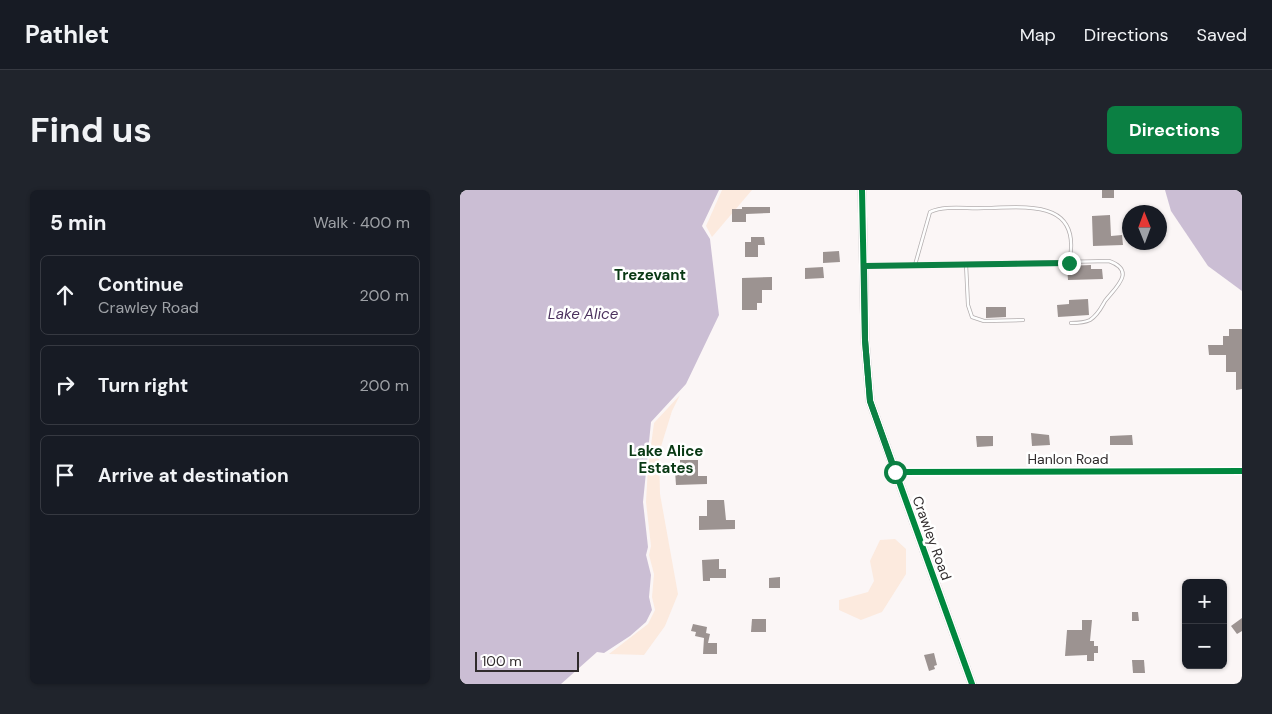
<!DOCTYPE html>
<html lang="en">
<head>
<meta charset="utf-8">
<style>
	:root { --surface:#171b24; --page:#20242c; --text:#f1f3f6; --muted:#9ea1a6; --line:#363941; --accent:#0b8043 }
	body { margin:0; font-family:"DM Sans",sans-serif; background:var(--page); color:var(--text) }
	.controls { position:absolute; right:15px; bottom:15px; display:grid; overflow:hidden; border-radius:8px; box-shadow:0 1px 4px #0004 }
	.controls button { width:45px; height:45px; display:grid; place-items:center; padding:0; border:0; border-bottom:1px solid var(--line); background:var(--surface); color:var(--text); font:25px sans-serif }
	.compass { position:absolute; left:662px; top:15px; width:45px; height:45px; border-radius:50%; background:var(--surface); box-shadow:0 1px 4px #0004; rotate:359deg }
	.scale { position:absolute; left:15px; bottom:12px; width:104px; box-sizing:border-box; padding-left:5px; border:2px solid #302b2c; border-top:0; font-size:14px; line-height:18px; white-space:nowrap; color:#302b2c; -webkit-text-stroke:4px #fff; paint-order:stroke }
	.stop { position:absolute; width:15px; height:15px; margin:-11px; border:4px solid #0b8043; border-radius:50%; background:#fff }
	.stop.end { background:#0b8043; border-color:#fff; box-shadow:0 1px 5px #0008 }
	.list { margin:0; padding:0; list-style:none }
	h2 { display:flex; justify-content:space-between; align-items:center; height:65px; margin:0; padding:0 20px; font-size:21px }
	h2 small { font-size:16px; font-weight:400; color:var(--muted) }
	.list li { display:grid; grid-template-columns:32px 1fr auto; gap:15px; align-items:center; box-sizing:border-box; height:80px; margin:0 10px 10px; padding:0 10px; border:1px solid var(--line); border-radius:8px }
	.list b { display:block; font-size:19px; white-space:nowrap }
	.list p { margin:0; font-size:16px; white-space:nowrap; color:var(--muted) }
	.list em { font-size:16px; font-style:normal; color:var(--muted) }
	.icon { flex:none; width:28px; height:28px; fill:none; stroke:currentColor; stroke-width:2; stroke-linecap:round; stroke-linejoin:round }
	.map { position:relative; flex:none; width:782px; height:494px; overflow:hidden; border-radius:8px }
	header { display:flex; align-items:center; gap:30px; box-sizing:border-box; height:70px; padding:0 25px; background:var(--surface); border-bottom:1px solid var(--line) }
	header strong { font-size:24px }
	nav { display:flex; gap:28px; margin-inline-start:auto; font-size:18px }
	.intro { display:flex; align-items:center; justify-content:space-between; box-sizing:border-box; height:120px; padding:0 30px }
	h1 { margin:0; font-size:35px }
	.button { padding:12px 22px; border-radius:8px; background:var(--accent); color:#fff; font-size:18px; font-weight:700 }
	main { display:flex; gap:30px; padding:0 30px }
	aside { flex:1; background:var(--surface); border-radius:8px; box-shadow:0 1px 4px #0004 }
	.map>svg:first-child { display:block }
	.green { fill:#fceade }
	.water { fill:#cbbed4 }
	.building { fill:#9c9391 }
	.lines { fill:none; stroke-linecap:round; stroke-linejoin:round }
	.lane-casing { stroke:#b3aeaf; stroke-width:4 }
	.street-casing { stroke:#b3aeaf; stroke-width:7 }
	.secondary-casing { stroke:#b3aeaf; stroke-width:9 }
	.lane { stroke:#fefefe; stroke-width:2.5 }
	.street { stroke:#fefefe; stroke-width:5.5 }
	.secondary { stroke:#fefefe; stroke-width:8 }
	.cycleway-casing { stroke:#fff; stroke-width:9 }
	.cycleway { stroke:#00873e; stroke-width:6 }
	.route { stroke:#0b8043; stroke-width:6 }
	.labels { text-anchor:middle; stroke-width:5; stroke-linejoin:round; paint-order:stroke }
	.street-label { font-size:14px; fill:#302b2c; stroke:#fff }
	.neighbourhood-label { font-size:15px; font-weight:bold; fill:#093914; stroke:#fff }
	.water-label { font-size:15px; font-style:italic; fill:#4c325e; stroke:#fff }
</style>
</head>
<body>
<header>
<strong>Pathlet</strong>
<nav><a>Map</a><a>Directions</a><a>Saved</a></nav>
</header>
<div class="intro"><h1>Find us</h1><a class="button">Directions</a></div>
<main>
<aside>
<h2>5 min<small>Walk · 400 m</small></h2>
<ul class="list">
<li><svg class="icon" aria-label="ahead" viewBox="0 0 24 24"><path d="M12 20V5M6 11l6-6 6 6"/></svg><div><b>Continue</b><p>Crawley Road</p></div><em>200 m</em></li>
<li><svg class="icon" aria-label="right" viewBox="0 0 24 24"><path d="M7 20v-9h11M14 6l5 5-5 5"/></svg><div><b>Turn right</b></div><em>200 m</em></li>
<li><svg class="icon" aria-label="arrive" viewBox="0 0 24 24"><path d="M6 21V4h12l-3 4 3 4H6"/></svg><div><b>Arrive at destination</b></div></li>
</ul>
</aside>
<div class="map">
<svg width="782" height="494" viewBox="0 0 782 494">
	<rect width="100%" height="100%" fill="#fbf6f6"/>
	<!-- green -->
	<g class="green">
		<path d="M262 0H292L252 47 246 36Z"/>
		<path d="M220 205 212 221 199 263 200 304 218 404 205 436 184 465 149 464 188 434 195 420 192 407 194 384 189 365 191 356 186 312 188 277 194 233Z"/>
		<path d="M435 349 446 359V384L422 422 401 430 379 420V410L408 402 414 391 410 371 420 350Z"/>
	</g>
	<!-- water -->
	<g class="water">
		<path d="M0 0H259L242 36 250 49 259 125 226 194 191 232 183 312 188 357 186 365 191 385 189 407 192 420 186 432 170 446 144 463 137 462 101 494H0Z"/>
		<path d="M705 0H782V101L748 76 711 21Z"/>
	</g>
	<!-- building -->
	<g class="building">
		<rect x="642" y="0" width="12" height="8"/>
		<path d="M282 17H310V23L286 24V32H272V19H282Z"/>
		<path d="M650 25 651 46 662 45 663 55 633 56 632 26Z"/>
		<path d="M291 47H304L305 55H298V67H285V52H291Z"/>
		<path d="M379 61 380 72 363 73V62Z"/>
		<path d="M631 75V79H642L643 89 608 90 607 76Z"/>
		<path d="M363 77 364 88 345 89V78Z"/>
		<path d="M312 87V100H302V113H297V120H282V88Z"/>
		<path d="M628 109 629 125 598 127 597 115 609 114V110Z"/>
		<path d="M526 117H546V127L526 128Z"/>
		<path d="M769 139H782V199L776 200V182H766V165H749L748 155H763V146H769Z"/>
		<path d="M571 243 589 245 590 255 572 256Z"/>
		<path d="M672 245 673 255H650V246Z"/>
		<path d="M516 246H533V256L517 257Z"/>
		<path d="M220 270H238V286H247V294L216 295 215 281H220Z"/>
		<path d="M247 310H264L266 330H275V339L239 340V326H247Z"/>
		<path d="M259 369V379H266V388H250V391H243L242 370Z"/>
		<path d="M320 387V398H309V388Z"/>
		<path d="M672 422H678L679 431H672Z"/>
		<path d="M782 428V441L777 444 771 436Z"/>
		<path d="M292 429H306V442H291Z"/>
		<path d="M622 430H632L630 451H634V456H638V463H634V471H627V465L605 466 607 440H622Z"/>
		<path d="M233 434 247 437 246 443 250 444 248 453H257V464H243L244 448 235 446 236 442 231 441Z"/>
		<path d="M474 463 477 475 474 476 475 479 469 481 464 465Z"/>
		<path d="M672 470H684L685 483H673Z"/>
	</g>
	<g class="lines">
		<defs>
			<g id="lane">
				<path d="M506 74 508 115 512 127 524 131 563 130"/>
				<path d="M455 75 470 22C485 15 507 19 524 18 567 17 623 9 609 73"/>
				<path d="M405 76 649 71C677 81 655 98 645 111 641 118 638 125 630 130 624 133 618 133 611 133"/>
			</g>
			<path id="street" d="M435 282 782 281"/>
			<path id="secondary" d="M402 0 405 150 410 211 512 494"/>
		</defs>
		<!-- lane casing -->
		<use href="#lane" class="lane-casing"/>
		<!-- street casing -->
		<use href="#street" class="street-casing"/>
		<!-- secondary casing -->
		<use href="#secondary" class="secondary-casing"/>
		<!-- lane -->
		<use href="#lane" class="lane"/>
		<!-- street -->
		<use href="#street" class="street"/>
		<!-- secondary -->
		<use href="#secondary" class="secondary"/>
		<defs>
			<g id="cycleway">
				<path d="M402 0 405 150 410 211 512 494"/>
				<path d="M435 282 782 281"/>
			</g>
		</defs>
		<!-- cycleway casing -->
		<use href="#cycleway" class="cycleway-casing"/>
		<!-- cycleway -->
		<use href="#cycleway" class="cycleway"/>
	</g>
	<g class="lines">
		<!-- route -->
		<path class="route" d="M435 282 410 211 405 150 404 76 609 73"/>
	</g>
	<g class="labels">
		<!-- street labels -->
		<g class="street-label">
			<text x="608" y="274">Hanlon Road</text>
			<text transform="translate(472 348) rotate(70)" y="5">Crawley Road</text>
		</g>
		<!-- neighbourhood labels -->
		<g class="neighbourhood-label">
			<text x="190" y="90">Trezevant</text>
			<text x="206" y="266">Lake Alice<tspan x="206" dy="17">Estates</tspan></text>
		</g>
		<!-- water labels -->
		<g class="water-label">
			<text x="123" y="129">Lake Alice</text>
		</g>
	</g>
</svg>
<div class="controls">
<button>+</button>
<button>−</button>
</div>
<svg class="compass" viewBox="-18 -18 36 36"><path d="M0-13l5 13h-10z" fill="#e53935"/><path d="M0 13l5-13h-10z" fill="#9ea1a6"/></svg>
<div class="scale">100 m</div>
<div class="stop" style="left:435px;top:282px"></div>
<div class="stop end" style="left:609px;top:73px"></div>
</div>
</main>
</body>
</html>
